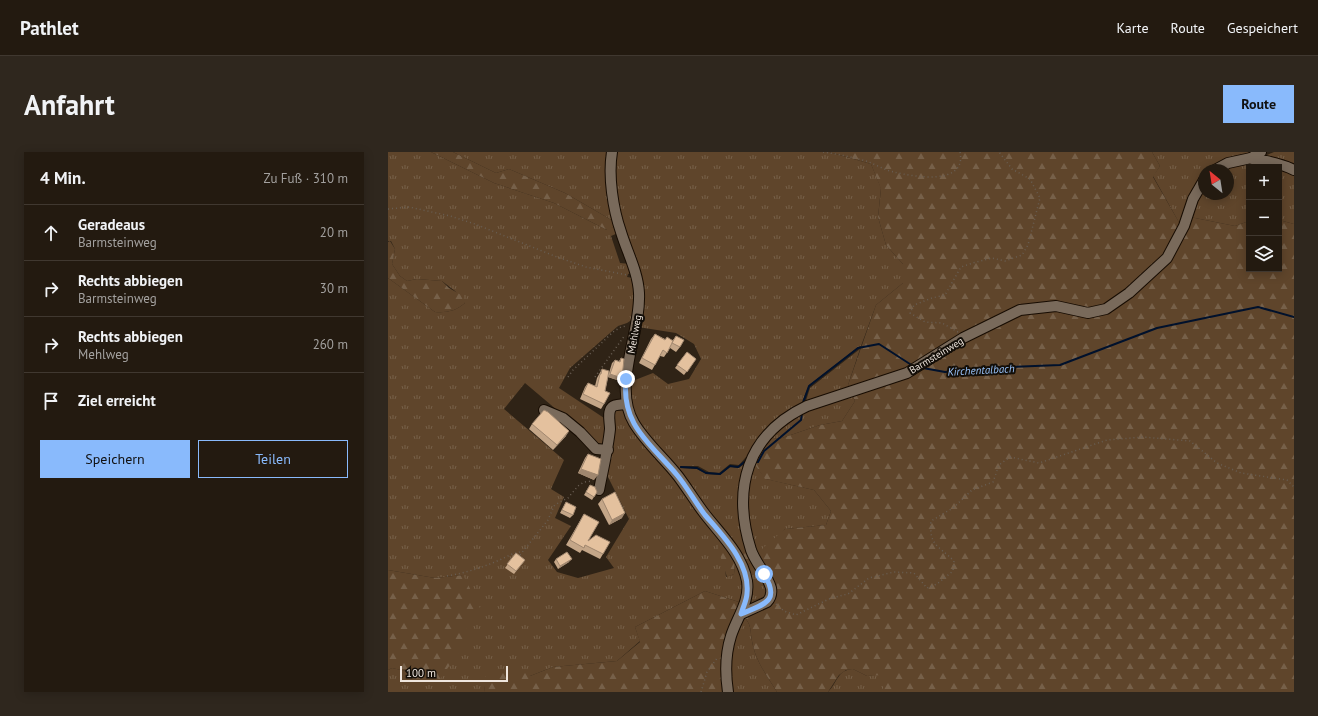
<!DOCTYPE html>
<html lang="de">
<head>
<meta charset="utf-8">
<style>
	:root { --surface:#231a10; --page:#2f271e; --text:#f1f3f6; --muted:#a3a19f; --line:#403830; --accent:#89bafc }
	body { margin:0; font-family:"PT Sans",sans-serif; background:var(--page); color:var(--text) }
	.controls { position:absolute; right:12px; top:12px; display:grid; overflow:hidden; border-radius:0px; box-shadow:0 2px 10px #0003 }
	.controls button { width:36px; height:36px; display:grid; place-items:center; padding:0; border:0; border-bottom:1px solid var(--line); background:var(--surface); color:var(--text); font:20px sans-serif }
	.compass { position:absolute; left:810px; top:12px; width:36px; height:36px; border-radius:50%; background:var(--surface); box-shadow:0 2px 10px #0003; rotate:330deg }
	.scale { position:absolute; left:12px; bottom:10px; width:108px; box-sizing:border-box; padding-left:4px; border:2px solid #efe6de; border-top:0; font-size:11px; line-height:14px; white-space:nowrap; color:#efe6de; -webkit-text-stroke:3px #130e08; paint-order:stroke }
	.stop { position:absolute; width:12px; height:12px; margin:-9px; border:3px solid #89bafc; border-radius:50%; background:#fff }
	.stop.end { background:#89bafc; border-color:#fff; box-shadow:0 1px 4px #0008 }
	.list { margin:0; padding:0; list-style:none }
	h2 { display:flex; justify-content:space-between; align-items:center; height:52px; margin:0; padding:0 16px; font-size:17px }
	h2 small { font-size:13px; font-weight:400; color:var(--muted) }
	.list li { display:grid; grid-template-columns:26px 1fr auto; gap:12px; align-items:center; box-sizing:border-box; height:56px; padding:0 16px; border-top:1px solid var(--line) }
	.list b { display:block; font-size:15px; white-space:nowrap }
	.list p { margin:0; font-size:13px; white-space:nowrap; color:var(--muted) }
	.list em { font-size:13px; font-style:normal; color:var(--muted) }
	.actions { display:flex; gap:8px; padding:12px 16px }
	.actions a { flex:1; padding:9px 0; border:1px solid var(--accent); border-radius:0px; text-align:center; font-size:14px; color:var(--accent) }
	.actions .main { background:var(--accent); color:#111 }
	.icon { flex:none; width:22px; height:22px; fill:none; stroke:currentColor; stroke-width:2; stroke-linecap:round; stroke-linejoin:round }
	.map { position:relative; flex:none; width:906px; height:540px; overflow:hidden; border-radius:0px }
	header { display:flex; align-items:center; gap:24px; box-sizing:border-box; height:56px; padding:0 20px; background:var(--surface); border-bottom:1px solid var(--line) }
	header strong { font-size:19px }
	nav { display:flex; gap:22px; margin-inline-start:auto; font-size:14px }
	.intro { display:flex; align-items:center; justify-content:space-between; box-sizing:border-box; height:96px; padding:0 24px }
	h1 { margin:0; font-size:28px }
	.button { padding:10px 18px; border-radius:0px; background:var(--accent); color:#111; font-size:14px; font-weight:700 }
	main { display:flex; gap:24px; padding:0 24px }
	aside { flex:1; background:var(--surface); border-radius:0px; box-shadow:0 2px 10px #0003 }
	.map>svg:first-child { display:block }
	.grass { fill:url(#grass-tufts) }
	.forest { fill:url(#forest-firs) }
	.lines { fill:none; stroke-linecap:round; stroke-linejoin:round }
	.stream { stroke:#00112c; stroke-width:2 }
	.minor-casing { stroke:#170c02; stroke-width:12 }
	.path { stroke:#695e53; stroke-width:1.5; stroke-dasharray:1 3; stroke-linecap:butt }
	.minor { stroke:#796a5b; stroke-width:10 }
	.wall { fill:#c4a688 }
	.shaded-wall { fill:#a0876f }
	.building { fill:#e4c19e; stroke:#a0876f }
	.route { stroke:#89bafc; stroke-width:5 }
	.labels { text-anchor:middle; stroke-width:4; stroke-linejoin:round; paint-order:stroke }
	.street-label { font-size:10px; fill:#efe6de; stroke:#130e08 }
	.water-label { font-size:11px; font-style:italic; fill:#9ac5fd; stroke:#130e08 }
</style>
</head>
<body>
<header>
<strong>Pathlet</strong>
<nav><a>Karte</a><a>Route</a><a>Gespeichert</a></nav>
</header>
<div class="intro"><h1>Anfahrt</h1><a class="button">Route</a></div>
<main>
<aside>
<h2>4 Min.<small>Zu Fuß · 310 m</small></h2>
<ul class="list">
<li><svg class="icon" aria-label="ahead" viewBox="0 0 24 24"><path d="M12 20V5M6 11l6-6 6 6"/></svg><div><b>Geradeaus</b><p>Barmsteinweg</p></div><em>20 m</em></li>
<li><svg class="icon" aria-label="right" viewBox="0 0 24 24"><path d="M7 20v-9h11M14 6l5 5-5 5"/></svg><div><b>Rechts abbiegen</b><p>Barmsteinweg</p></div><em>30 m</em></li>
<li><svg class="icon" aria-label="right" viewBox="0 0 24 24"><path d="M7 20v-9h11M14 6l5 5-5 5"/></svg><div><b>Rechts abbiegen</b><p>Mehlweg</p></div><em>260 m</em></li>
<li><svg class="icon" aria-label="arrive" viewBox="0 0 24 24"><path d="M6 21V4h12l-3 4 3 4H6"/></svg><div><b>Ziel erreicht</b></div></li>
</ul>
<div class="actions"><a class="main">Speichern</a><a>Teilen</a></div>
</aside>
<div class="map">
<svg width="906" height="540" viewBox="0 0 906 540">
	<defs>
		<pattern id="grass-tufts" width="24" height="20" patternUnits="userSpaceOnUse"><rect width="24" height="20" fill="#5f452b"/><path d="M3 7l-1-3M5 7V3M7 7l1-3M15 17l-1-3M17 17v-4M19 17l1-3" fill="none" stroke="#766049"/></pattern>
		<pattern id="forest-firs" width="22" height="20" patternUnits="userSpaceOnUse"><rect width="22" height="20" fill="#5f452b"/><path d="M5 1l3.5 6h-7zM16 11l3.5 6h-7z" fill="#766049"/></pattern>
	</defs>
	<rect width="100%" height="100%" fill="#2f2316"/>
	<!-- grass -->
	<g class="grass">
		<path d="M0 0H43L106 31 166 51 219 78 224 75 228 76 230 81 223 84 232 111 242 112 243 121 240 122 239 125 245 126 249 143 245 167 239 171 230 174 182 216 171 236 219 268 218 289 214 292 208 291 137 231 116 257 176 308 163 337 176 345 167 366 183 374 160 408 169 420 190 426 226 416 218 405 241 367 217 319 227 258 231 256 236 258 333 384 338 425 346 422 347 407 353 422 357 439 354 451 317 439 247 475 252 489 229 509 165 515 142 524 99 521 96 540H0V518L4 516 52 526 77 475 75 423 47 426 0 418V126L47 160C58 161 68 159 77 151L67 139 54 129 29 127 19 129 12 124 4 112 7 97 3 89H0Z"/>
		<path d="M65 0H222L227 70 177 41 121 17 108 21Z"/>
		<path d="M226 0H441L483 12 493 36 490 65 498 93 515 112V131L488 153 473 194 470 195 421 233 415 247 413 254 362 305H358L351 313 342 312 331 321 321 320 310 314H292V316L309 317 318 322 332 323 342 315 351 316 359 310V390L345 394 257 284 241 252 242 230 265 221 280 232 301 227 313 207 306 192 288 181 250 175 254 145 234 80 225 27Z"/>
		<path d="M764 0H868L823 18H816V23L793 74 765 24 772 14Z"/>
		<path d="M886 0H906V15L871 3 873 1 879 3Z"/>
		<path d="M860 9 898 16 906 20V72L891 68V15H861V69L847 74 802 65 807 46 815 30 816 42H840V18H831L842 13Z"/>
		<path d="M472 197 460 233 462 238 417 252 422 236Z"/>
		<path d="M464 243 467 249 454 269 432 273 391 287 381 285 411 260Z"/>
		<path d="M367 313 378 327 426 338 443 359 438 373 397 377 370 410 362 387 358 336Z"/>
		<path d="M364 410 368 414 381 443 359 451 356 415Z"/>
		<path d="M355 464C364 472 362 479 364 489 367 508 379 524 389 540H343L340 500Z"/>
		<path d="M465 517 479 524 495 522V540H440C450 530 449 518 465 517Z"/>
	</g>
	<!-- forest -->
	<g class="forest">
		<path d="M43 0H65L108 21 121 17 177 41 227 70 228 76 224 75 223 79 219 78 166 51 106 31Z"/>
		<path d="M441 0H764L772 14 765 25 796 79 802 65 847 74 861 69V117H891V68L906 72V540H495V523L479 524 465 517 458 518 451 523 440 540H389C379 524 367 508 364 489 362 479 364 472 355 464L359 451 381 443 368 414 375 396 397 377 438 373 443 359 426 338 377 327 367 313 370 301 381 285 391 287 432 273 454 269 467 249 460 233 488 153 515 131V112L498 93 490 65 493 37 483 12Z"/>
		<path d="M2 89 7 97 4 112 12 124 19 129 29 127 54 129 61 136 75 144 77 151C68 159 58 161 47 160L0 126V90Z"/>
		<path d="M333 384 347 407 346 422 339 425 330 397Z"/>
		<path d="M350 388 359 390 364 410 356 415 345 394Z"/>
		<path d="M0 418 47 426 75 423 93 458 77 475 83 483 52 527 4 516 0 518Z"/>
		<path d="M317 439 354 451 336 497 343 540H96L98 521 137 517 142 524 165 515 229 509 252 490 247 475Z"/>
	</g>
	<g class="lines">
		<!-- stream -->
		<g class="stream">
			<path d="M535 216 557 220 601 216 672 213 769 176 870 155 906 165"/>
			<path d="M415 251 421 234 470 196 491 192 525 214"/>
			<path d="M368 309 370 310 376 299 413 268 414 261"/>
			<path d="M293 315 309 316 318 321 332 322 342 314 350 315 359 308"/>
		</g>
		<defs>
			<g id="minor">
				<path d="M224 0C220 24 225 57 233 80 239 100 250 120 251 141 253 181 224 234 246 271 258 291 276 306 290 324 299 336 307 349 316 361 332 382 354 402 359 429 362 450 349 465 343 484 337 503 337 520 340 540"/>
				<path d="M863 6C867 10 872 8 878 9 887 11 898 14 906 18"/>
				<path d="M827 18 840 11 863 6 873 0"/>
				<path d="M156 258 175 266 192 280 208 297 220 298"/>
				<path d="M211 338C215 317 220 297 222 277 222 270 219 260 224 255 227 252 234 253 238 252"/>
				<path d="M353 462 379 450C383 446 384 442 383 436 379 422 368 412 363 398 344 337 358 283 419 254L519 221 575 186 632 158 668 154 700 161 718 157 741 141 779 106 796 74 805 47 816 28"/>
			</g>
		</defs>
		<!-- minor casing -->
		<use href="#minor" class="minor-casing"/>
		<!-- path -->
		<g class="path">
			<path d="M435 0C449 2 464 5 478 9 487 12 496 18 506 20 526 25 579 34 572 0"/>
			<path d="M0 57 21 55 62 64 87 72 169 105 198 115 239 123"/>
			<path d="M570 180 554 171 537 170 522 161 526 153 544 146 557 143 573 115 585 111 604 106 617 109 634 103 640 93 652 46 642 27 624 17 611 0"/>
			<path d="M180 225 185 218 225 180 233 175 239 174"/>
			<path d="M207 225 237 183"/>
			<path d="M132 403 160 368 166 354 170 351 180 346 190 334 196 330 205 329"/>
			<path d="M59 424C82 420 102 413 122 403 126 401 130 401 134 399"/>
			<path d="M388 452 396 459 408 463 443 446 460 442 481 426 506 420 526 421 539 436 549 432 565 419 566 409C550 393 541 394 543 369L565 356 584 338 605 330 611 313 622 305 651 311 719 288 755 285 802 289 829 311 853 321 899 328 906 335"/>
			<path d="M313 540 319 520 330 505"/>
		</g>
		<!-- minor -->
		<use href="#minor" class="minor"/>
	</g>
	<!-- wall -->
	<g class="wall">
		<path d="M267 182 277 187 285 188 288 184 292 195 288 200 282 196 276 205 272 204 264 218 251 211 263 187Z"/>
		<path d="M299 200 308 207 296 223 287 216Z"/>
		<path d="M233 206 234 226 232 229 220 225 217 239 216 252 213 257 192 247 197 235 200 231 207 234 209 226 214 217 221 221 224 211 227 208 231 209Z"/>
		<path d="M144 272 178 284 165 298 141 277Z"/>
		<path d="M200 302 206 328 190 321 197 306Z"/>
		<path d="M202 333 209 340 204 348 196 343Z"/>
		<path d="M214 347 234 366 221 373 210 352Z"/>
		<path d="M178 350 185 363 182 366 172 361Z"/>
		<path d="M196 362 200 389 215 402 212 407 194 398 192 401 178 393 193 367Z"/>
		<path d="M128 401 137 408 126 422 117 416Z"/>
		<path d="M168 407 181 410 170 417 166 410Z"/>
	</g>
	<!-- shaded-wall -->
	<g class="shaded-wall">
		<path d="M222 222 234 226 232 229 220 225Z"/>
		<path d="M181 279 178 284 165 298 169 293Z"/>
		<path d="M193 317 210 323 206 328 190 321Z"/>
		<path d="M237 361 234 366 221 373 224 368Z"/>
		<path d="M184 407 181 410 170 417 172 414Z"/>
	</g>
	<!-- building -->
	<g class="building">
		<path d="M267 182 277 188 279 185 285 189 279 201 275 198 267 213 254 206Z"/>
		<path d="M288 184 296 188 292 195 284 191Z"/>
		<path d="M299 200 308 207 299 220 289 213Z"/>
		<path d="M233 206 236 207 234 226 222 222 227 208 232 210Z"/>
		<path d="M214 217 221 219 217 239 222 241 216 252 195 242 200 231 209 235 212 222H213Z"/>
		<path d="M156 258 160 260 181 279 169 293 144 272Z"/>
		<path d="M200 302 213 307 210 323 193 317Z"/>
		<path d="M202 333 207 335 209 340 206 345 198 340Z"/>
		<path d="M227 340 237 361 224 368 214 347Z"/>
		<path d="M178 350 188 355 185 363 174 358Z"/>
		<path d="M196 362 211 370 200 389 208 383 222 390 215 402 197 393 196 396 182 388Z"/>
		<path d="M179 400 184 407 172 414 168 407Z"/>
		<path d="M128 401 137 408 128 419 119 412Z"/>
	</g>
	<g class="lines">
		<!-- route -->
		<path class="route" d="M238 227C233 273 262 291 289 323 299 335 307 350 317 363 335 384 362 411 359 441 359 448 355 455 353 462 376 452 393 450 376 422"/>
	</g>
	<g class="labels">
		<!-- street labels -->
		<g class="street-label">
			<text transform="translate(246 182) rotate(-80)" y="4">Mehlweg</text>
			<text transform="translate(548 203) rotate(-31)" y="4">Barmsteinweg</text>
		</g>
		<!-- water labels -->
		<g class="water-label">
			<text transform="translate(593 218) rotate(-3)" y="4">Kirchentalbach</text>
		</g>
	</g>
</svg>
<div class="controls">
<button>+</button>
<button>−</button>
<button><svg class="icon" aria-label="layers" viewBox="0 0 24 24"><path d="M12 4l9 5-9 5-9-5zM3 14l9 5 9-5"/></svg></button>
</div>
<svg class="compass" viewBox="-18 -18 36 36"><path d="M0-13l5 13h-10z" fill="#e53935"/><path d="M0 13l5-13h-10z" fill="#a3a19f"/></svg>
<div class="scale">100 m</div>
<div class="stop" style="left:376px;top:422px"></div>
<div class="stop end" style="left:238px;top:227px"></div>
</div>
</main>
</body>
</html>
